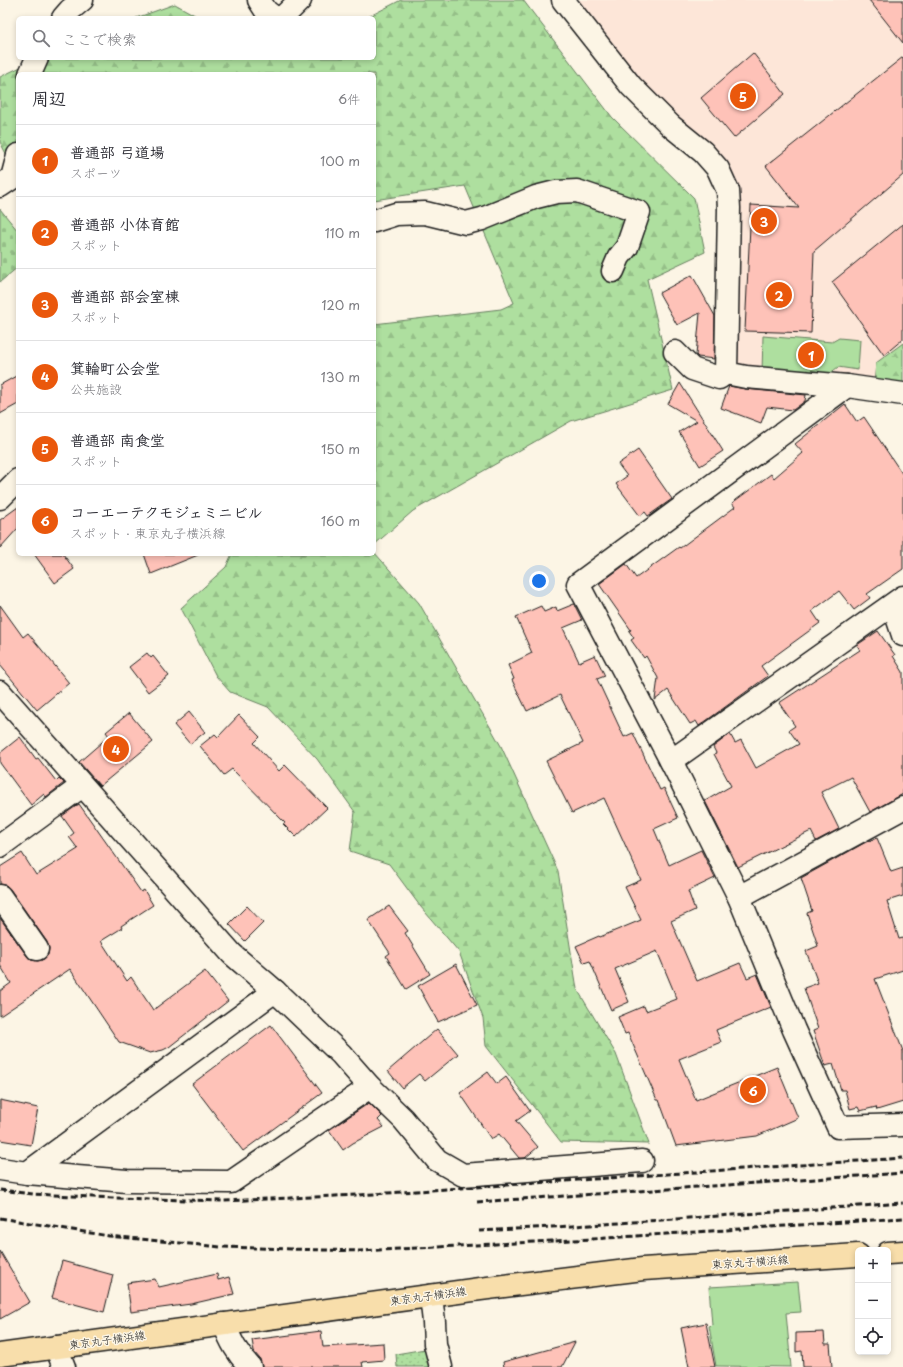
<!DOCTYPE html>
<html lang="ja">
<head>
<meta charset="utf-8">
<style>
	:root { --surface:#fff; --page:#f2f2f3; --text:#2b2b33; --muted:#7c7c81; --line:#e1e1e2; --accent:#ea580c }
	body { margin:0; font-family:"Playpen Sans","Klee One",sans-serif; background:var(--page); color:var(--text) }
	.controls { position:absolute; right:12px; bottom:12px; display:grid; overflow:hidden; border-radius:6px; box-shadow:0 2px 6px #0003 }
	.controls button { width:36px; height:36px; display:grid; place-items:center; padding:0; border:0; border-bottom:1px solid var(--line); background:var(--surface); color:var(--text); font:20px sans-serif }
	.you { position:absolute; left:539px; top:581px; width:14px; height:14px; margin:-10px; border:3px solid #fff; border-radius:50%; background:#1a73e8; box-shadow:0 0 0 6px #1a73e833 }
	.badge { display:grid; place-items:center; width:26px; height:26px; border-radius:50%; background:var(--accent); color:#fff; font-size:13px; font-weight:700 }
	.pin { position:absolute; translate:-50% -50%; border:2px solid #fff; box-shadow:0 1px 4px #0006 }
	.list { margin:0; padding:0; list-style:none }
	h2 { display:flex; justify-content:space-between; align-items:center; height:52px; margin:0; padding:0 16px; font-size:17px }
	h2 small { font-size:13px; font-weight:400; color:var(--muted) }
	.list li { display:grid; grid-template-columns:26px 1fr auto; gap:12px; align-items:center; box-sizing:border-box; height:72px; padding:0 16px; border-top:1px solid var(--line) }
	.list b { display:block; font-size:15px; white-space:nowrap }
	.list p { margin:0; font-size:13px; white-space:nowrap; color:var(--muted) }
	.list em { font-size:13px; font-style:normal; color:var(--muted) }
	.icon { flex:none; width:22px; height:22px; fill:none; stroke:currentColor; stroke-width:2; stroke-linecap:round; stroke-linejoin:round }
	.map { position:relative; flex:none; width:903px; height:1367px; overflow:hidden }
	.search { position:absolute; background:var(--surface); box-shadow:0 2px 6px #0003; left:16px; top:16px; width:360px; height:44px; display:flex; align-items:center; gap:10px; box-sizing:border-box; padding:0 14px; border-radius:6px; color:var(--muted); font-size:15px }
	.panel { position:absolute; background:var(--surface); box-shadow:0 2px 6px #0003; left:16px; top:72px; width:360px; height:484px; border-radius:6px }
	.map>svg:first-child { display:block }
	.built { fill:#fde6d8 }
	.green { fill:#aedf9f; stroke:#657e5e }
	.forest { fill:url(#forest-firs); stroke:#657e5e }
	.cemetery { fill:url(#cemetery-stones); stroke:#657e5e }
	.park { fill:url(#park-dots); stroke:#657e5e }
	.building { fill:#fec2b8; stroke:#1c1c1c }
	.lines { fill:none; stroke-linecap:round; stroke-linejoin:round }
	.minor-casing { stroke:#1c1c1c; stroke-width:25 }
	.major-casing { stroke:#1c1c1c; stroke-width:25 }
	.minor { stroke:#fcf5e5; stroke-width:22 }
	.major { stroke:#f8deab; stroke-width:22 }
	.rail { stroke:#1c1c1c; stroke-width:3; stroke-dasharray:6 3; stroke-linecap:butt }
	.labels { text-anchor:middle; stroke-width:3; stroke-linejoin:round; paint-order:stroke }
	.street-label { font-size:11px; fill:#1c1c1c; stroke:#fcf5e5 }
</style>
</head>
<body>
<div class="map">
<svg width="903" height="1367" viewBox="0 0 903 1367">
	<defs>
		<pattern id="forest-firs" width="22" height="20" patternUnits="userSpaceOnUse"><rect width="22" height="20" fill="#aedf9f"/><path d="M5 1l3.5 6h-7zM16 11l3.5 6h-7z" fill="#95bf88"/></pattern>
		<pattern id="cemetery-stones" width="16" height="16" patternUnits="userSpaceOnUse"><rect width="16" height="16" fill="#aedf9f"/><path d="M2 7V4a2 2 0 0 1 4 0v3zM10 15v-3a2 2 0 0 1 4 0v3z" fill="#95bf88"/></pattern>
		<pattern id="park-dots" width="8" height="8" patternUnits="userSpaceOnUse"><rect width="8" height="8" fill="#aedf9f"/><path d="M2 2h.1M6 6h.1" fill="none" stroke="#95bf88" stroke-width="1.8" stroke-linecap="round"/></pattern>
	</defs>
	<rect width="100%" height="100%" fill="#fcf5e5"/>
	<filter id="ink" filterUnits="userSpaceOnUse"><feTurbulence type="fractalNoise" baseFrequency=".025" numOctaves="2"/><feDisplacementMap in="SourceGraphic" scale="8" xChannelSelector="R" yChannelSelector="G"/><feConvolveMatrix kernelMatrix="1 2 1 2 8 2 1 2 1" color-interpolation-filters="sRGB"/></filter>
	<g filter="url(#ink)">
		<!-- built -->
		<path class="built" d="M573 0H903V393L733 364 738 188 719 152 648 89Z"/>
		<!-- green -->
		<g class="green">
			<path d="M763 336 832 342 839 338 860 340 858 370 838 367 823 379 762 372Z"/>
			<path d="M798 1282 801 1312 786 1313 791 1367 716 1366 709 1326 712 1325 709 1287Z"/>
		</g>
		<!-- forest -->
		<g class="forest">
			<path d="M401 0H523L612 117 694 198 705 252 647 279 673 390 571 421 413 511 374 545V324L501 309 514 303 465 186 374 200V74H18V177L0 142V77L39 58H272L276 60 281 58H374V18H366Z"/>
			<path d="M175 4 200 18H136Z"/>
			<path d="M903 343V388L874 384 876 363Z"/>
			<path d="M374 552 419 603 501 746 558 871 577 989 616 1054 649 1144 561 1142 486 1046 483 1018 459 952 420 906 389 864 350 851 355 812 317 759 268 707 230 692 216 676 181 608 226 567 232 554H374Z"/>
		</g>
		<!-- cemetery -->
		<path class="cemetery" d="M0 209 18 231V267L0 282Z"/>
		<!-- park -->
		<path class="park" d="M425 1349 430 1367H397L396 1354Z"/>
		<!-- building -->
		<g class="building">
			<path d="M869 0H903V43Z"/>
			<path d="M753 53 785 94 734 138 701 98Z"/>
			<path d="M903 57V175L814 251 811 333 745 331 751 205 799 208 766 166Z"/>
			<path d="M903 224V339L884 355 832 282Z"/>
			<path d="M692 275 715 316 714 359 698 357 696 355 700 313 677 325 659 293Z"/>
			<path d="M18 375V404L0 414V385Z"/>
			<path d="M680 383 723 451 700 466 679 432 697 421 668 404Z"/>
			<path d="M729 386 745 389 806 395 805 401 793 410 767 407 761 423 721 408Z"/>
			<path d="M845 404 857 422 864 417 903 475V569L867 594 870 598 854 610 839 591 812 611 820 623 761 666 768 676 699 726 696 721 690 724 668 690 655 700 658 678 646 656 644 658 631 640 634 638 629 631 631 630 599 584 626 564 636 578 679 547 680 548 735 507 732 503 771 474 774 478 803 453 795 444Z"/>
			<path d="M638 450 672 499 648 516 645 512 640 516 616 484 627 476 618 464Z"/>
			<path d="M18 507V528L0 548V520Z"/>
			<path d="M34 554H63L74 569 55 583Z"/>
			<path d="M144 554H198V555L151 574Z"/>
			<path d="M574 604 582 620 563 628 579 662 595 655 605 676 597 679 624 737 633 733 660 790 664 788 678 818 654 829 669 865 701 850 715 878 688 891 695 910 671 921 697 981 740 963 747 978 757 974 771 1007 716 1030 721 1042 679 1059 696 1100 777 1067 798 1118 757 1136 676 1146 659 1100H657L628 1033 625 1034 618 1017 644 1006 646 1011 677 999 657 951 615 969 629 1002 611 1010 590 961 584 963 576 946 599 936 600 937 641 920 625 887 641 880 604 798 572 813 546 761 583 743 560 695 527 711 512 680 514 679 508 665 532 653 516 617 541 606 544 612 556 607 557 611Z"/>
			<path d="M0 605 23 637 28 633 69 683 37 710 0 665Z"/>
			<path d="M878 631 895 655 893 656 903 672V794L870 812 851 777 821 792 839 829 816 841 811 831 738 867 705 801 731 786 714 754 716 753 713 747 730 734 735 743 741 740 756 768 799 744 789 730 795 726 779 703 860 650 857 645Z"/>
			<path d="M147 653 151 658 153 656 169 676 148 692 129 667Z"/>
			<path d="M189 712 205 732 190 744 174 725Z"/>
			<path d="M129 713 153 742 100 786 79 762 109 736 106 732Z"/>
			<path d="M239 715 260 737 254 743 279 771 285 765 327 808 296 837 283 824 285 823 232 769 224 775 200 746 215 734 218 737Z"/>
			<path d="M20 737 36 759 38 758 56 781 59 778 64 783 46 797 44 794 31 805 0 763V753Z"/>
			<path d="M79 804 141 892 144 890 153 905 121 926 122 928 101 941 127 981 131 977 153 1010 205 971 228 1001 169 1047 163 1050 150 1053 119 1042 70 969 0 1016V991L11 983 0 965V918L27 956 31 960 38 961 44 959 48 955 49 948 47 942 10 889 6 885 0 884V867L22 853 36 875 78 849 69 837 74 833 62 816Z"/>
			<path d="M877 838 891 872 903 868V896L887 901 899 939 903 938V970L875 979 903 1051V1102L877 1110 876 1107 860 1111 858 1107 850 1109 845 1090H841L833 1064 825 1066 813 1031 818 1029 804 988 818 983 806 951 818 946 807 913 812 911 801 878 866 842Z"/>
			<path d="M247 906 263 923 245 941 229 924Z"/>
			<path d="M389 906 408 931 405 933 430 974 406 989 386 956 390 953 368 920Z"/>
			<path d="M456 964 477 1005 438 1022 418 986Z"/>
			<path d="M271 1025 322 1093 243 1151 192 1084Z"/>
			<path d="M437 1029 458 1054 425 1081 419 1074 402 1088 388 1071Z"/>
			<path d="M488 1072 497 1084 506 1077 530 1111 516 1121 538 1147 525 1158H519L499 1134 491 1139 460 1093Z"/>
			<path d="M0 1100 38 1108 31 1145 0 1140Z"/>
			<path d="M369 1103 382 1116 378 1120 384 1127 353 1143 343 1150 329 1130Z"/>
			<path d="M0 1251 30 1302 0 1319Z"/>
			<path d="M62 1261 113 1275 104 1312 52 1298Z"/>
			<path d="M217 1274 218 1280 229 1277 234 1294 191 1304 131 1312 127 1283 155 1279 159 1287Z"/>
			<path d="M706 1323 715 1367H689L681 1328Z"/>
			<path d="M321 1331 323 1347 383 1343 384 1360 362 1362 363 1367H262L260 1359 254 1352 252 1340Z"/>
			<path d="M824 1332 825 1344H830L832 1367H803L802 1351 796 1352V1333Z"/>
			<path d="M575 1342 562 1367H504L503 1362Z"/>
		</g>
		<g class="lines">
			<defs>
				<g id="minor">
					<path d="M259 0 266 11 275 18"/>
					<path d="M563 0 631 86 671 126 703 152 718 169 728 191 729 208 726 373 746 377 847 386"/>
					<path d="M63 18 70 10 82 0"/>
					<path d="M276 18 284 16 300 0"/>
					<path d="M30 74 37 58"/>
					<path d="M0 186 12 178 18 155"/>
					<path d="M374 221 396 214 425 213 466 223 482 219 536 197 556 192 577 191 639 212 627 247 619 257 613 271"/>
					<path d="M675 352 692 369 719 378 726 373"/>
					<path d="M903 394 847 386 578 584 671 761 739 897 794 1030 838 1127 903 1125"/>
					<path d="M0 498 18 480"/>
					<path d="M893 605 903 635"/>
					<path d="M0 692 232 954 275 991 341 1054 370 1087 403 1119 437 1160 463 1175 642 1161"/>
					<path d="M671 761 903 597"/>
					<path d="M0 846 82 786"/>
					<path d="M0 896 37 949"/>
					<path d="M739 897 903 808"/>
					<path d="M0 1169 27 1173 127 1181 231 1182 370 1087"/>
					<path d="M27 1173 275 991"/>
					<path d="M431 1296 434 1322 435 1344 441 1367"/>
					<path d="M224 1324C231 1342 237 1353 250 1367"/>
					<path d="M56 1347 64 1367"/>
				</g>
				<g id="major">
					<path d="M888 1253 903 1252"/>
					<path d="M0 1355 480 1289 643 1269 858 1255"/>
				</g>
			</defs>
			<!-- minor casing -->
			<use href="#minor" class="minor-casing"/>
			<!-- major casing -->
			<use href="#major" class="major-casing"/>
			<!-- minor -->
			<use href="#minor" class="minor"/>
			<!-- major -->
			<use href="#major" class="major"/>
			<!-- rail -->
			<g class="rail">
				<path d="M0 1190 33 1194 113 1198 223 1201 358 1195 903 1158"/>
				<path d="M477 1202 903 1173"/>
				<path d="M0 1218 109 1236 221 1247 360 1251 592 1239 903 1218"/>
				<path d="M479 1231 590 1225 903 1203"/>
			</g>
		</g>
	</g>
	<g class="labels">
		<!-- street labels -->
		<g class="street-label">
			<text transform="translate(750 1262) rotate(-4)" y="4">東京丸子横浜線</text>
			<text transform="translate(428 1296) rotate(-8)" y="4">東京丸子横浜線</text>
			<text transform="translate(107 1340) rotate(-8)" y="4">東京丸子横浜線</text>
		</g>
	</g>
</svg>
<div class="controls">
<button>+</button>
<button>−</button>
<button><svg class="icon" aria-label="locate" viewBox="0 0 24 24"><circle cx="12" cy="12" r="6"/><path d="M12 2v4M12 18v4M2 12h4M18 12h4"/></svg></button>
</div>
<div class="you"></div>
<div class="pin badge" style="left:811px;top:355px">1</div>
<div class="pin badge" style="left:779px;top:295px">2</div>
<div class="pin badge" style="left:764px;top:221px">3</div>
<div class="pin badge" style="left:116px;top:749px">4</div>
<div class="pin badge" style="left:743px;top:96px">5</div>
<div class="pin badge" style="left:753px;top:1090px">6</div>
<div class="search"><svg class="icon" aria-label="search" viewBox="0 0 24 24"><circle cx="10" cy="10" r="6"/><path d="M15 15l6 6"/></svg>ここで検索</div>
<section class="panel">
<h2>周辺<small>6件</small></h2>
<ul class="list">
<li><span class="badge">1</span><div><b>普通部 弓道場</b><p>スポーツ</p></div><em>100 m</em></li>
<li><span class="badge">2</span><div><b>普通部 小体育館</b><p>スポット</p></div><em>110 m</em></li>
<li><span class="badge">3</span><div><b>普通部 部会室棟</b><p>スポット</p></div><em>120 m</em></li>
<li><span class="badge">4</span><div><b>箕輪町公会堂</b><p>公共施設</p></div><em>130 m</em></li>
<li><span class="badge">5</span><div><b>普通部 南食堂</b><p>スポット</p></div><em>150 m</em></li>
<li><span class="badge">6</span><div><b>コーエーテクモジェミニビル</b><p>スポット · 東京丸子横浜線</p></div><em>160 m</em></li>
</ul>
</section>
</div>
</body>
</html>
